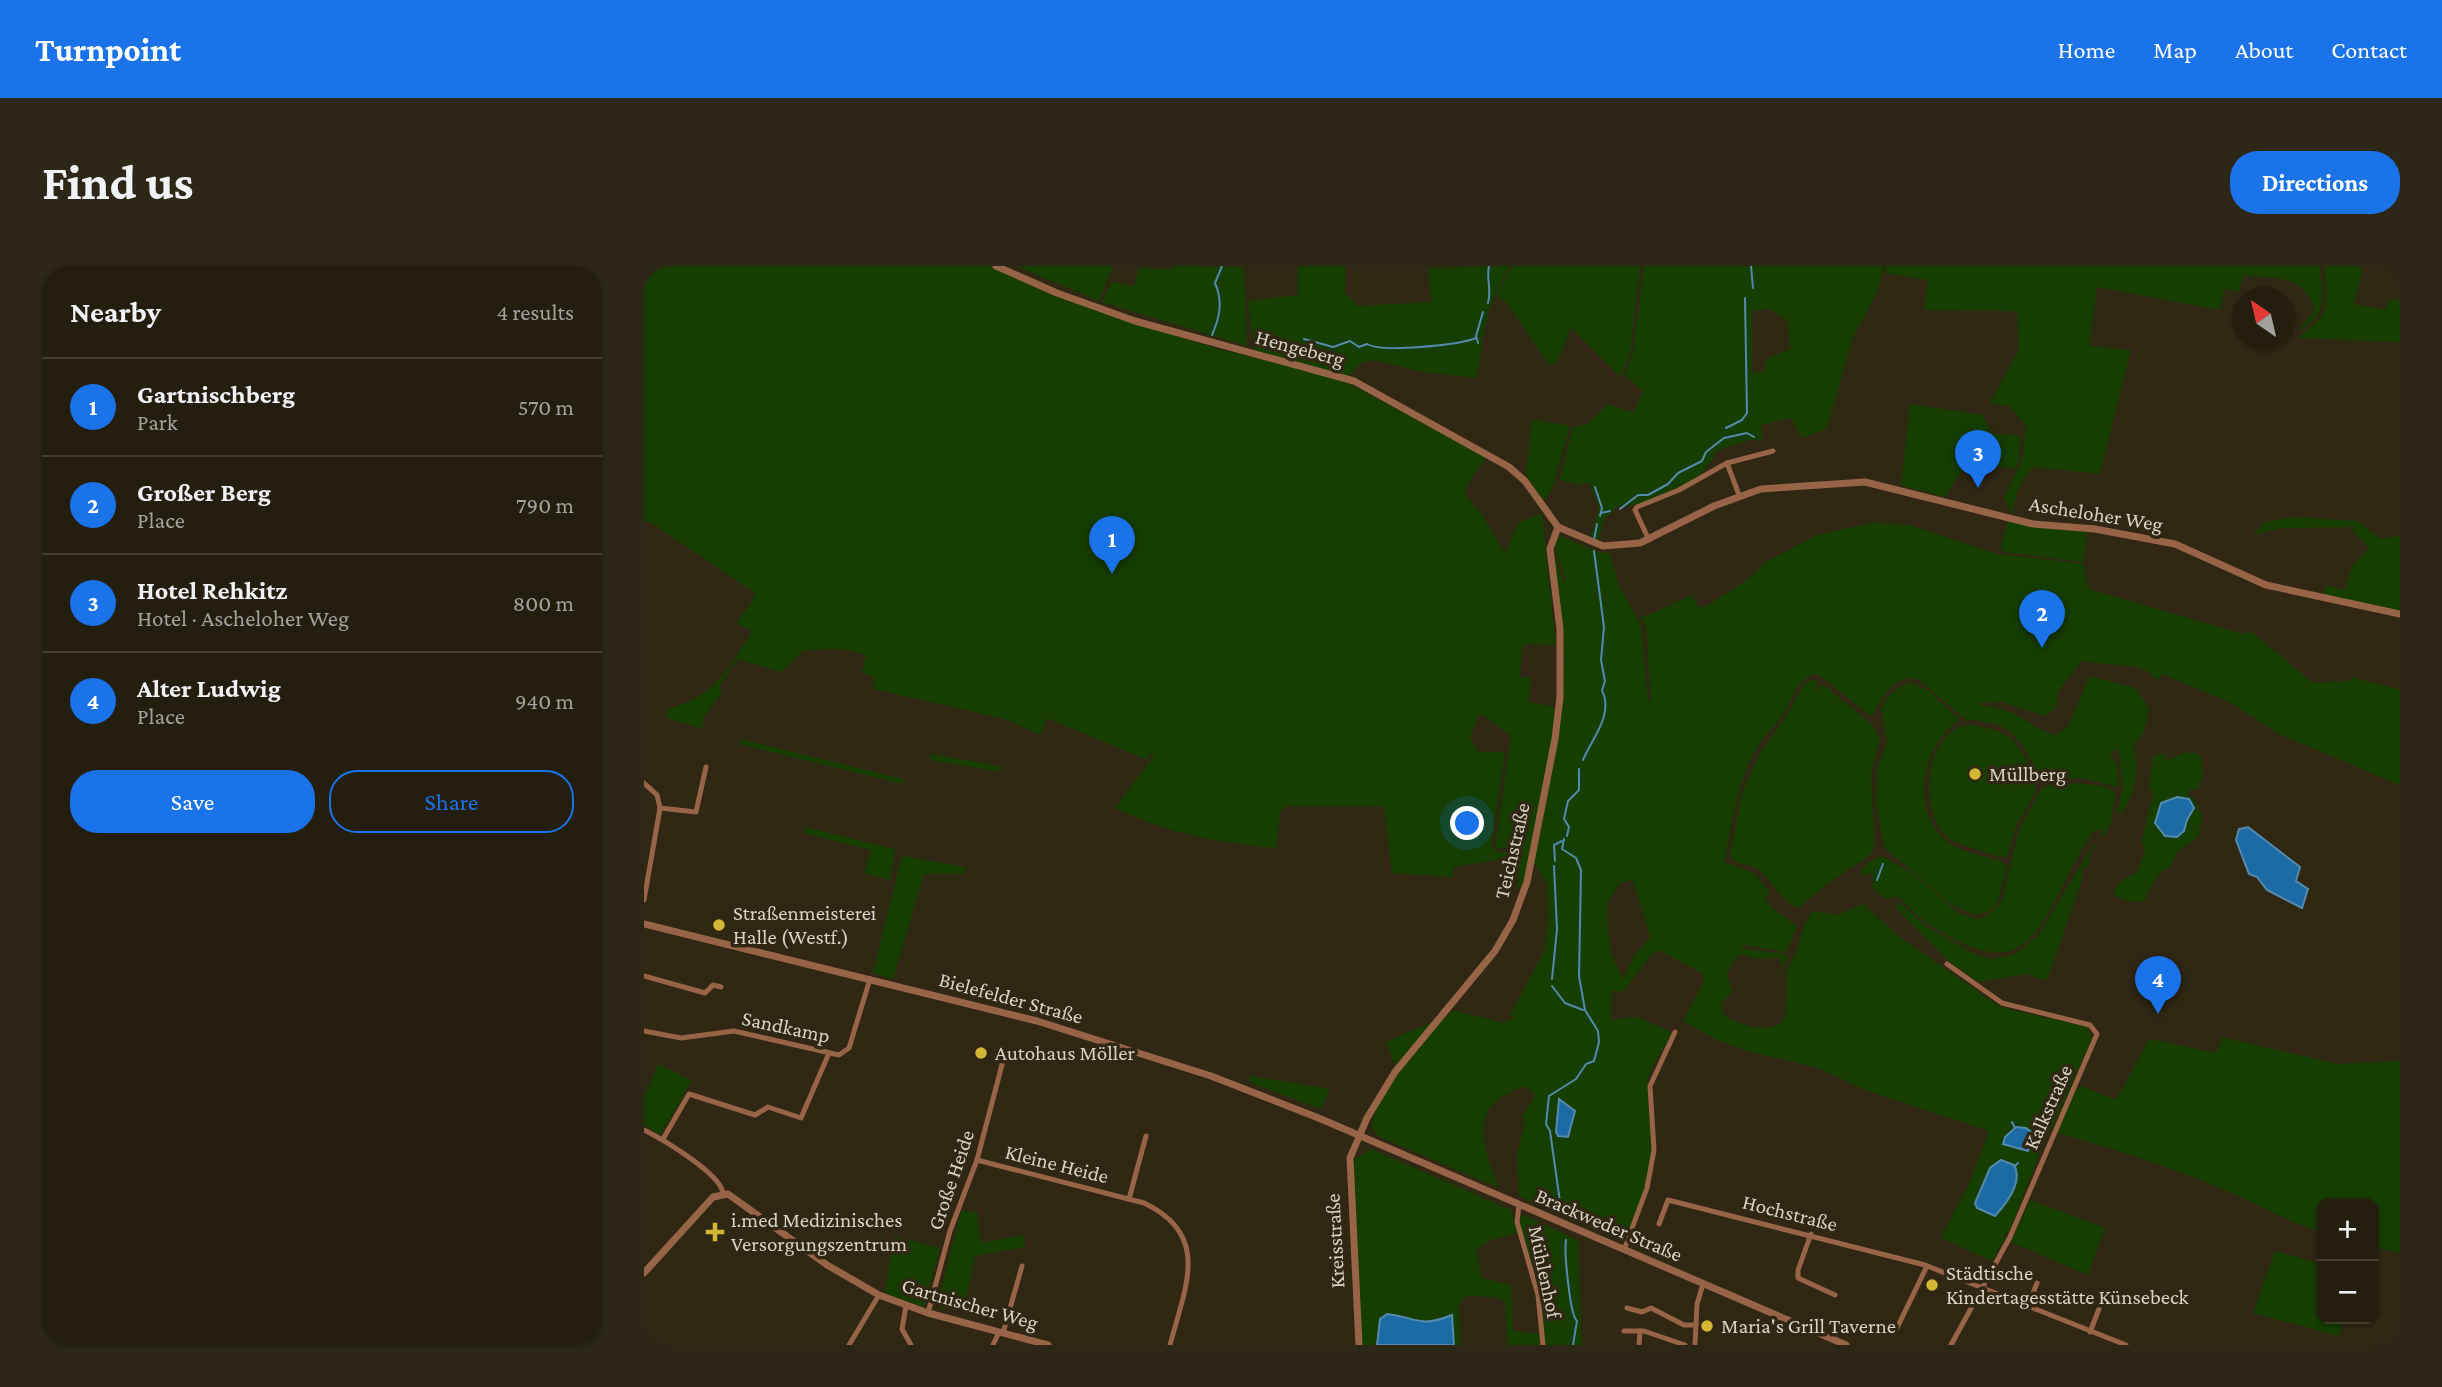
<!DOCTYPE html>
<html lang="en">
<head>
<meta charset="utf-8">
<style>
	:root { --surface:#241e0e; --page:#2c2717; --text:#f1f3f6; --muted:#a3a29e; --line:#413c2e; --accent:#1a73e8 }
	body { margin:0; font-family:"Crimson Pro",serif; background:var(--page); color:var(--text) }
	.controls { position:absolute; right:21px; bottom:21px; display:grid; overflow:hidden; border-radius:14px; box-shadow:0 2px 5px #0004 }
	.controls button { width:63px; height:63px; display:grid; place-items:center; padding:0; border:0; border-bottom:2px solid var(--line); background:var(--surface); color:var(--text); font:35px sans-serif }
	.compass { position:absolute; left:1588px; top:21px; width:63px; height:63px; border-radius:50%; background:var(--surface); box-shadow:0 2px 5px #0004; rotate:326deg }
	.you { position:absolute; left:824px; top:558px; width:24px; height:24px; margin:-18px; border:5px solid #fff; border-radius:50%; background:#1a73e8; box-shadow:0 0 0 10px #1a73e833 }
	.badge { display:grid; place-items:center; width:46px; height:46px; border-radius:50%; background:var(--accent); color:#fff; font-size:23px; font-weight:700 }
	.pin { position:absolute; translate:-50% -58px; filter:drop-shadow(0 2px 4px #0008) }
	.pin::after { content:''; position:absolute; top:37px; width:24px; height:21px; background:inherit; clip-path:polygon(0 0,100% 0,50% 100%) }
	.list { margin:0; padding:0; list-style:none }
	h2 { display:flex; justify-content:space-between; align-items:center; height:91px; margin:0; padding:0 28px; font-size:30px }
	h2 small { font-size:23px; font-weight:400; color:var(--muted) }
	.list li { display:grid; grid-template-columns:46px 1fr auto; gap:21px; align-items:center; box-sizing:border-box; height:98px; padding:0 28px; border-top:2px solid var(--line) }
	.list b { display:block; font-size:26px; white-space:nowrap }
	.list p { margin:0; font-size:23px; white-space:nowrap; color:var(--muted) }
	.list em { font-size:23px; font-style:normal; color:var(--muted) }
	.actions { display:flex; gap:14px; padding:21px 28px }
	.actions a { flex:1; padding:16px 0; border:2px solid var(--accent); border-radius:28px; text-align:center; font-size:24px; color:var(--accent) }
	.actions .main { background:var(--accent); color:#fff }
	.map { position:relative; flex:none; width:1756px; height:1079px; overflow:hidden; border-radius:28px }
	header { display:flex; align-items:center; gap:42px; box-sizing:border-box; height:98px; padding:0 35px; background:var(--accent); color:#fff }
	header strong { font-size:33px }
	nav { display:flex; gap:38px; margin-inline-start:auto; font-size:24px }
	.intro { display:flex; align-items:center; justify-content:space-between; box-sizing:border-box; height:168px; padding:0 42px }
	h1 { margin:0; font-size:49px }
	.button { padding:18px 32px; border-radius:28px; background:var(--accent); color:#fff; font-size:24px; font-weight:700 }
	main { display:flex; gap:42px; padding:0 42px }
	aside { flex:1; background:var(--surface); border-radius:28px; box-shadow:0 2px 5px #0004 }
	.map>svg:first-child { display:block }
	.green { fill:#163e00; fill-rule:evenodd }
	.water { fill:#1d6ba4; stroke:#558aae; stroke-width:2 }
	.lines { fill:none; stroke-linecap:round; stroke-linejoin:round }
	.stream { stroke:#558aae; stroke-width:2 }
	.minor { stroke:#986447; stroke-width:5 }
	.tertiary { stroke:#986447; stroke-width:7 }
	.poi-dot { fill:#d4b635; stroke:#302813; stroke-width:2.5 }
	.labels { text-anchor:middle; stroke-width:7; stroke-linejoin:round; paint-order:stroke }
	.street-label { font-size:21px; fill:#d7d3c6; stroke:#302813 }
	.poi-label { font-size:21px; fill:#d7d3c6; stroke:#302813; text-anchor:start }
</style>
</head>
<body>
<header>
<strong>Turnpoint</strong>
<nav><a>Home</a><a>Map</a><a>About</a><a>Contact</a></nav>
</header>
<div class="intro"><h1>Find us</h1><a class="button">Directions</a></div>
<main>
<aside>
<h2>Nearby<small>4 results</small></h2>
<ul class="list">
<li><span class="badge">1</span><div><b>Gartnischberg</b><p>Park</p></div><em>570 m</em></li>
<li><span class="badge">2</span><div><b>Großer Berg</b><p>Place</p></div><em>790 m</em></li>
<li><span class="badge">3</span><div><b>Hotel Rehkitz</b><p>Hotel · Ascheloher Weg</p></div><em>800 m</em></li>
<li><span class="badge">4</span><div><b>Alter Ludwig</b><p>Place</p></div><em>940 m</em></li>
</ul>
<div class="actions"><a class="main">Save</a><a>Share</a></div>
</aside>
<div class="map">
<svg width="1756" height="1079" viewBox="0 0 1756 1079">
	<rect width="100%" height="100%" fill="#302813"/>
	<!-- green -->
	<g class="green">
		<path d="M0 0H345L457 47 574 83 696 113 842 191 822 221 821 229 838 248 861 288 874 257 898 247 912 379 883 378 878 383 876 411 887 412 884 436 911 441 909 463C931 407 916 342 909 283L920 318 921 311 910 279 916 270 957 287 965 286 975 319 997 359 1004 434 1007 436 1002 362 996 349 1000 351 1048 329 1055 342 1062 340 1102 315 1122 296 1173 269 1228 257 1265 259 1353 288 1440 298 1443 320 1448 324 1599 368 1608 366 1669 417 1706 415 1708 411 1756 424V519L1635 468 1585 436 1518 408 1513 414 1505 406 1492 401 1437 395 1414 426 1412 442 1401 450 1358 436 1331 437C1341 441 1353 441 1363 445 1381 451 1392 465 1412 469L1425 459 1445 410 1491 422 1505 442C1503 455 1501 470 1490 478L1493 501 1489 526 1479 547H1473L1479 522 1475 486 1472 483 1466 488 1473 499 1475 521 1437 512 1397 514 1379 480 1366 465 1352 458 1321 453 1274 413C1248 408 1237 434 1228 451L1179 412 1170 408C1152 415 1150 430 1141 445 1133 458 1122 468 1114 480 1093 514 1088 558 1080 596L1110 607 1126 627 1121 633 1129 643 1153 660 1142 686 1100 679 1098 682 1102 683 1141 688 1144 692 1133 712 1138 698 1134 691 1117 693 1095 688 1083 707 1089 726 1077 737 1079 748C1096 760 1118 767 1137 757L1142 747 1143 704 1153 685 1159 661 1169 645 1193 649 1219 638 1253 669 1356 741 1443 761 1448 773 1407 864 1404 866 1365 966 1359 969 1361 973 1348 995 1297 972 1326 915 1345 865 1221 824 1174 802 1104 785 1075 775 1039 755 1060 715 1058 707 1015 684 1006 690 979 726 968 724 967 754 993 751 1029 767C1021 780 1009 796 1005 811 1000 838 1011 865 1007 892 1003 922 991 949 981 976L875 930 873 888 881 855 878 850 891 830 882 820C823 839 837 875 855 922L734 870 728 862C730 822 782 772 809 744L859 757 871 751 866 749 900 685 904 655 903 618 891 598 885 597 877 621H873L876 590 809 601 810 611 748 607 740 541 736 540H643L636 546 632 582C572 576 526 568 471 542L509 491 508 485 503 494 403 452 397 469 361 453 230 423V412L218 406 222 390C203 380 179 383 159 385L138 406 93 393 76 420 78 426 59 452V463L23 452V443C72 431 83 404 108 365L93 357 112 328 8 257 0 255ZM836 447 867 470 851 581 858 583 877 579V583L855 587 847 580 861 486H834L826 471ZM989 614 1006 671 990 690 979 713 967 688 964 664 963 638 976 617Z"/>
		<path d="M372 0H469L455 35Z"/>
		<path d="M528 0 600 1 603 80 458 36 467 16 490 20 495 2 528 3Z"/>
		<path d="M654 0H702L701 27 714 40 788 36 784 2 867 0C842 34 839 71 833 112L779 106 730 94 717 97 704 110 610 85 604 35 654 29Z"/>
		<path d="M869 0H996L986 89 976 111 927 62 913 97 905 99 865 40 852 28Z"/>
		<path d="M1000 0H1240L1232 29 1209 71 1183 163 1158 172 1147 152 1117 159 1119 174H1105L1072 185C1063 216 1006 241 974 240L961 252 954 275 948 273 947 269 955 242 945 216 934 219 916 214 929 161 943 158 964 138 989 147 999 126 981 109 989 87ZM1126 43 1143 54 1146 83 1122 93 1120 107 1108 106V45Z"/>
		<path d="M1242 0H1676C1679 34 1685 45 1654 66L1671 43C1658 8 1633 13 1600 9L1594 26 1580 23 1576 44 1453 21 1445 80 1487 84 1456 208 1390 201C1376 216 1370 230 1369 250L1360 231 1378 194 1382 160 1365 140 1346 137 1375 83 1373 45 1280 44 1284 14 1241 7Z"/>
		<path d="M1681 0H1714L1718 5 1710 38 1742 44 1744 33 1756 34V76L1653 72C1690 46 1682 43 1681 0Z"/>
		<path d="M1266 138 1339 149 1347 167 1376 170 1375 194 1371 203 1346 200 1334 194 1318 205 1301 231 1257 219Z"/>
		<path d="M888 153 926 160 909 221 902 233H898L882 209Z"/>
		<path d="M1650 251 1714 255 1736 273 1756 270V346L1679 329 1682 319 1701 324 1707 302 1725 282 1709 265 1710 261 1637 262 1609 269 1621 256Z"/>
		<path d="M1364 254 1391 261 1443 266 1440 296 1360 286 1357 282Z"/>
		<path d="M1173 414 1172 427 1176 419H1180L1227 458 1236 471 1227 510 1231 580 1225 590 1187 615 1154 642C1134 634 1128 610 1109 601 1099 597 1089 598 1086 588L1098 527 1116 487 1143 449 1159 420 1164 415Z"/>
		<path d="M1269 417 1285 425 1316 454C1279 477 1264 542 1302 575 1315 586 1340 590 1357 595L1363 601 1353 638 1345 646 1331 649 1306 638 1241 582 1232 537 1233 502 1243 476 1237 443 1244 430 1260 418Z"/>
		<path d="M1328 459 1352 464 1367 472 1381 491 1391 513V527L1371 563 1363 591C1352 591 1341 586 1331 583 1323 580 1313 578 1306 573 1270 547 1283 458 1328 459Z"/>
		<path d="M96 473 259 513V518L95 478Z"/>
		<path d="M1539 487H1552L1557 491 1559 511 1553 524 1545 523 1544 529 1550 532 1558 550 1554 571 1533 586 1526 601 1516 606C1511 615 1504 624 1501 635L1486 636 1471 630C1469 617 1483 611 1493 607L1501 585 1497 575C1504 558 1502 546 1510 529L1505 522 1509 492 1513 488H1521L1523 494ZM1520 535 1550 542 1542 558 1515 565 1511 552Z"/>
		<path d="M287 488 356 500 357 506 285 494Z"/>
		<path d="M1434 517 1459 520 1472 526 1466 560 1457 574 1458 563 1450 565C1396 641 1398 736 1282 656 1271 649 1263 638 1254 631L1242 633 1228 622 1230 615 1225 606 1218 610 1216 606 1224 596 1239 590 1272 610 1314 647 1332 653 1342 651 1358 635 1375 563 1398 522 1404 519Z"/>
		<path d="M161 561 251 583 246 614 220 607 227 584 160 567Z"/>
		<path d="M1450 577 1452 583 1448 581 1444 600 1438 603 1437 607 1440 608 1404 712 1399 714 1383 708 1335 716 1306 696 1251 641 1256 637 1282 660 1332 689 1347 693 1369 689 1394 670Z"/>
		<path d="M258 590 322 601 320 608H280L249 713 229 707Z"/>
		<path d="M788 756 751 800 742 776Z"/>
		<path d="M1578 771 1693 798 1756 795V987L1730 981V937H1677V966C1642 955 1612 937 1578 923 1525 900 1468 882 1413 867L1430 827 1437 820 1472 834 1505 773 1573 787Z"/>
		<path d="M14 798 48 815 16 869 0 859V831Z"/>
		<path d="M606 810 686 823 677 843 605 816Z"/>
		<path d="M727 883 867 944 874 967 847 974 832 984 838 1012 867 1019 869 1065 895 1068 896 1079H864L861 1036 852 1031 822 1030 815 1039 817 1079H810L808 1049C775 1064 770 1048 741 1049L736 1053 733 1079H718L709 904 711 893Z"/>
		<path d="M1386 934 1461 962 1444 1009 1367 976Z"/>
		<path d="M317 945 333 946 337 977 380 969 381 981 331 990 321 1038 296 1044 294 1036Z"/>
		<path d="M877 948 934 974 938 1079H902L895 1029 876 958Z"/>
		<path d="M250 970 296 982 281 1039 277 1040 241 1027Z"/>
		<path d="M1631 985 1677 998V1053H1699L1695 1070 1609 1047Z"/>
	</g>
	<!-- water -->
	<g class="water">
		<path d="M1533 531 1545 533 1550 542 1543 554 1540 565 1533 571 1521 570 1511 557 1517 537Z"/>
		<path d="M1604 561 1656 601 1652 615 1664 623 1658 642 1623 624 1613 611 1605 608 1592 574 1595 563Z"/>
		<path d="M915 833 931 845 924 871 914 870 912 866Z"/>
		<path d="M1372 861 1382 862 1390 868 1384 885 1359 878 1361 871Z"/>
		<path d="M1357 894 1370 899C1380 916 1361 939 1351 950L1333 942 1331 937 1346 902Z"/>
		<path d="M743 1048C775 1052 775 1062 808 1049L810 1079H733L736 1053Z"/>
	</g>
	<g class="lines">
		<!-- stream -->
		<g class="stream">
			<path d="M1107 0 1109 22"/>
			<path d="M844 37C848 24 842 13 845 0"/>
			<path d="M568 69C576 51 579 35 571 17L578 0"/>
			<path d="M660 73 689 81 706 75 715 81 723 78C738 87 815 79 832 72"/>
			<path d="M834 77 832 70 839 46"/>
			<path d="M1082 162 1098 154 1103 147 1101 32"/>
			<path d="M951 221 958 242 956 250"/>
			<path d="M976 243 994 229H1004L1024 218 1034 207 1058 195 1062 186 1080 172 1103 167 1110 171"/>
			<path d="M957 247 966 245"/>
			<path d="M950 274 953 258"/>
			<path d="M939 494C948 472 970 449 958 424L961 415 957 394 960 361 950 285"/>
			<path d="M923 570 925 561 920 553 924 535 935 524V503"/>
			<path d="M920 573 918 583 932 592 937 604 935 710 941 744 954 765 955 776 950 795 942 798 932 813 905 830 902 858 906 865 917 943 932 950"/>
			<path d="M911 595 910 579 918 575"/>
			<path d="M1233 614 1239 598"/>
			<path d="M908 713 913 663 910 600"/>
			<path d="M908 720 921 737 939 744"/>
			<path d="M1368 856 1371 862"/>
			<path d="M1371 900 1374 897"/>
			<path d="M922 974C920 987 926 1049 933 1055L929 1079"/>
		</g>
		<!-- minor -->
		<g class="minor">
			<path d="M1083 197 1095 229"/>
			<path d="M1005 274 991 244 993 241 1035 224 1083 197 1129 185"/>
			<path d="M0 517 13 529 16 542 0 634"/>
			<path d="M16 542 52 546 62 501"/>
			<path d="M1303 698 1358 737 1446 759 1453 768 1366 971 1307 1079"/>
			<path d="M0 710 61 727 69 719 77 721"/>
			<path d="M0 765 37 772 90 765 195 789 205 782 226 713"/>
			<path d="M0 864C18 873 76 907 79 927"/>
			<path d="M19 873 45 828 111 849 124 841 157 852 185 787"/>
			<path d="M333 894 500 937C568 969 541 1021 526 1079"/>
			<path d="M485 933 502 870"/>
			<path d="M875 939 873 956 894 1029 899 1079"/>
			<path d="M1015 958 1024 934 1281 999 1482 1079"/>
			<path d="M1167 968 1154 1004V1012L1191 1029"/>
			<path d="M980 984 1003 922 1010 884 1006 820 1031 766"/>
			<path d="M262 1040 258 1063 267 1079"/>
			<path d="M1384 1040 1393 1017"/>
			<path d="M983 1042 998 1046 1007 1042 1040 1059H1052"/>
			<path d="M284 1047 306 965 333 894 360 791"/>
			<path d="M980 1065H1000L1041 1079"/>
			<path d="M1251 1066 1283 1000"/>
			<path d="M1446 1066 1455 1043"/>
			<path d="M359 1067 378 1000"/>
			<path d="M205 1079 235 1029"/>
			<path d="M349 1079 355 1066"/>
			<path d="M995 1079 996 1065"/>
			<path d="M1051 1079 1053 1038 1059 1018"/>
		</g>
		<!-- tertiary -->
		<g class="tertiary">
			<path d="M352 0 413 27 491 55 710 115 865 201 881 215 914 261 959 280 996 277 1070 240 1117 223 1221 216 1389 258 1451 263 1531 278 1622 319 1756 348"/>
			<path d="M0 658 393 755 567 810 677 853 1202 1079"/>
			<path d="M0 1007 69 931 84 928 183 999 235 1029 284 1047 404 1079"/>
			<path d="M715 1079 706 892 723 852 751 806 851 685 869 654 883 616 911 473 916 431V363L906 283 914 261"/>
		</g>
	</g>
	<!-- markers -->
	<g class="poi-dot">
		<circle cx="1331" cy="508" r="7"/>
		<circle cx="75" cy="659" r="7"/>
		<circle cx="337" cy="787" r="7"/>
		<path d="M67.5 955.5h7v7h7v7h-7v7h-7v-7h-7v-7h7z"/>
		<circle cx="1288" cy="1019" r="7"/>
		<circle cx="1063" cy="1060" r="7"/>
	</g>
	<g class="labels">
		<!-- street labels -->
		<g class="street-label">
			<text transform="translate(656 82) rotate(15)" y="7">Hengeberg</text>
			<text transform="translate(1452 248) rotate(9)" y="7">Ascheloher Weg</text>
			<text transform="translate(868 585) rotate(-77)" y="7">Teichstraße</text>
			<text transform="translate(367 732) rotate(15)" y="7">Bielefelder Straße</text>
			<text transform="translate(142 761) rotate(12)" y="7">Sandkamp</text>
			<text transform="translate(1404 841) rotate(-66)" y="7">Kalkstraße</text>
			<text transform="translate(413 898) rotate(14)" y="7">Kleine Heide</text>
			<text transform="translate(307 914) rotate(-71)" y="7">Große Heide</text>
			<text transform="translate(1146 947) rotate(14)" y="7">Hochstraße</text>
			<text transform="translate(965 959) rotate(23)" y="7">Brackweder Straße</text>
			<text transform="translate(691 975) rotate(-93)" y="7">Kreisstraße</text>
			<text transform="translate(901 1006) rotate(78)" y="7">Mühlenhof</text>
			<text transform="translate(326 1038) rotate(16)" y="7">Gartnischer Weg</text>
		</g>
		<!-- poi labels -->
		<g class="poi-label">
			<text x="1345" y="515">Müllberg</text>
			<text x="89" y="654">Straßenmeisterei<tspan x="89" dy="24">Halle (Westf.)</tspan></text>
			<text x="351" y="794">Autohaus Möller</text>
			<text x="87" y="961">i.med Medizinisches<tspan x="87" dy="24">Versorgungszentrum</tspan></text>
			<text x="1302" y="1014">Städtische<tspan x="1302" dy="24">Kindertagesstätte Künsebeck</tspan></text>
			<text x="1077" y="1067">Maria's Grill Taverne</text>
		</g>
	</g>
</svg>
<div class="controls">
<button>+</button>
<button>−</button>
</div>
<svg class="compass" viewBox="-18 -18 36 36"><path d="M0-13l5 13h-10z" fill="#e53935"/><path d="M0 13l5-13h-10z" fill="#a3a29e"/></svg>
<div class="you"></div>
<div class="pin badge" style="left:468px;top:308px">1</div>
<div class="pin badge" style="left:1398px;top:382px">2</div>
<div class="pin badge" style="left:1334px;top:222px">3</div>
<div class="pin badge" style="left:1514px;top:748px">4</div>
</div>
</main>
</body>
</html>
